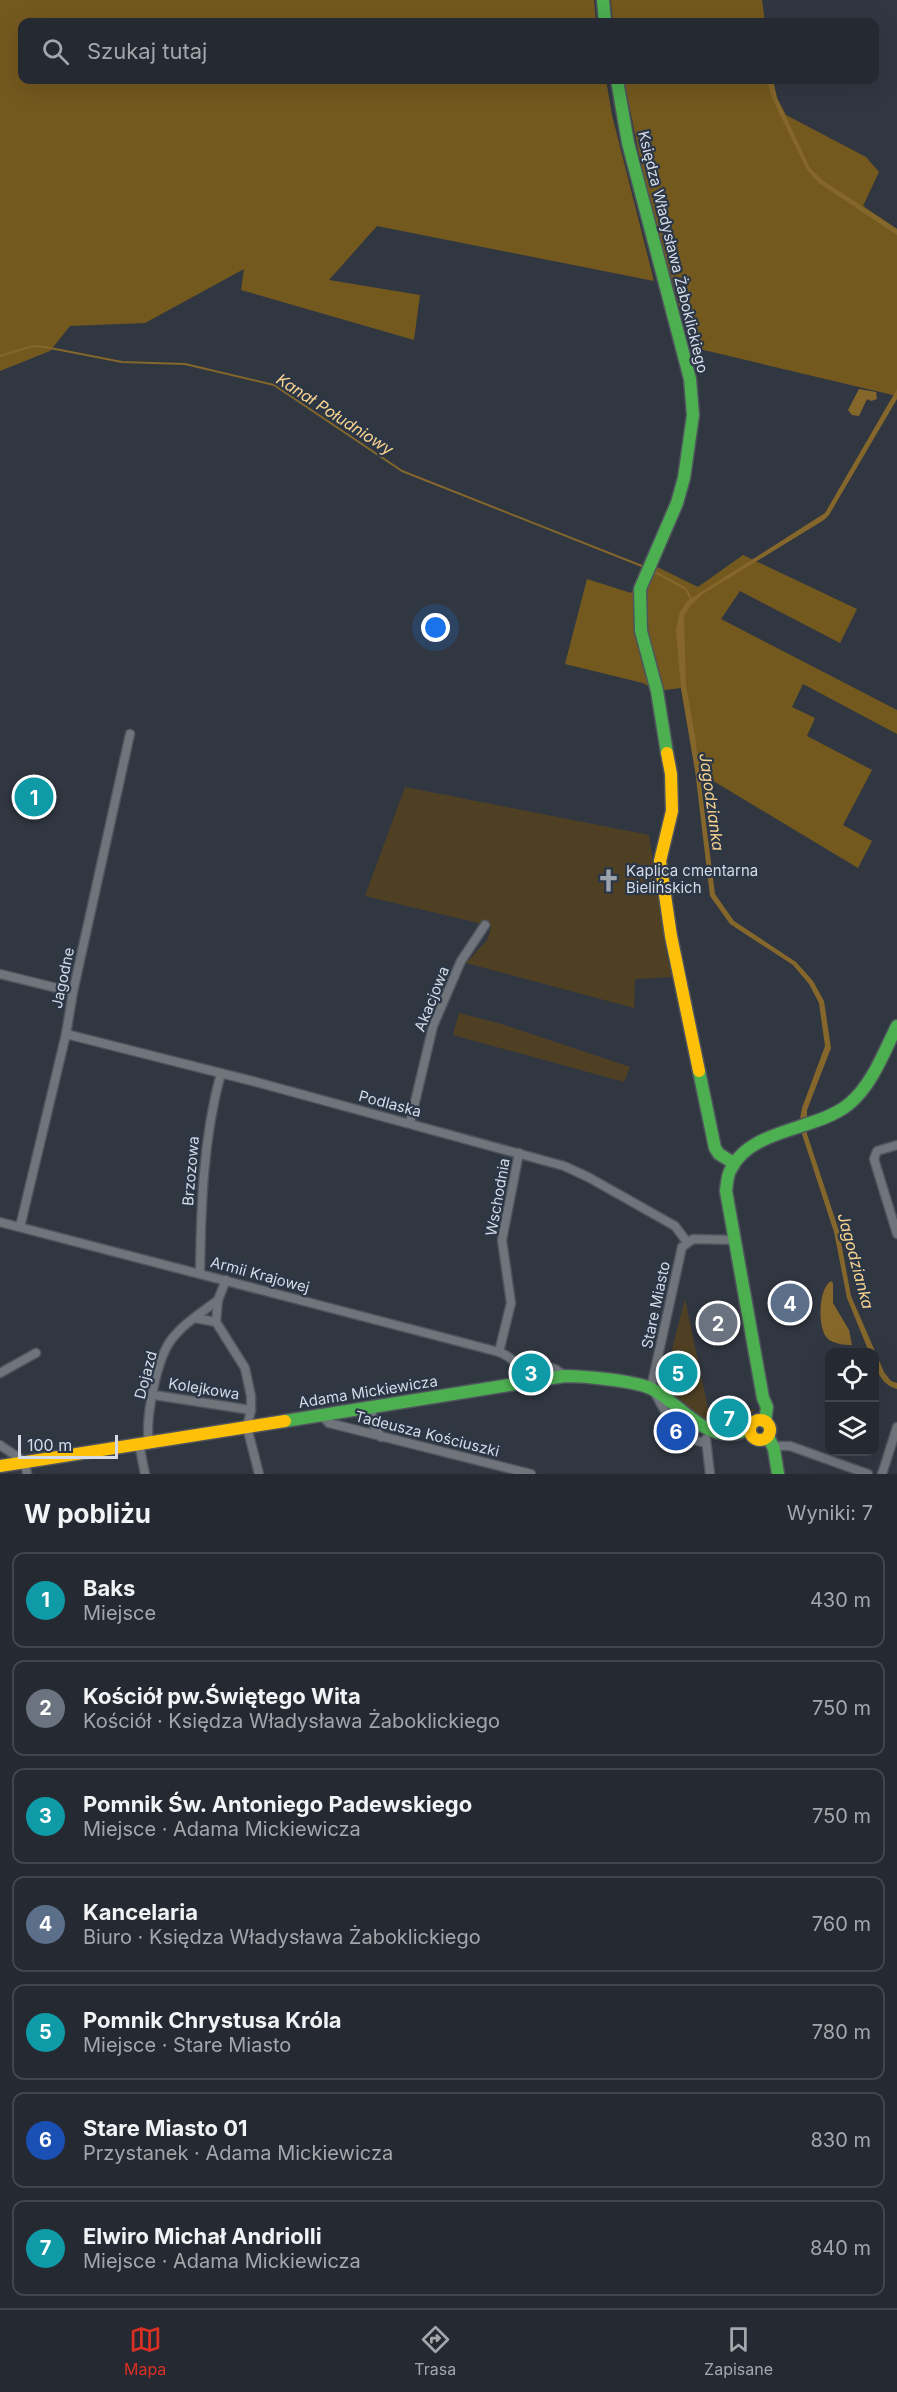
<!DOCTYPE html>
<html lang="pl">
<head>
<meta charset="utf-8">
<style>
	:root { --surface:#252931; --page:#2d3139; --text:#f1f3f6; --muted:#a3a6ab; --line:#42454d; --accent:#d93025 }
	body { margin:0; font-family:Inter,sans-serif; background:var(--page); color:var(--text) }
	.controls { position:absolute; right:18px; bottom:18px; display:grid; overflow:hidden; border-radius:12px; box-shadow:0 6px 24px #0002 }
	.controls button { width:54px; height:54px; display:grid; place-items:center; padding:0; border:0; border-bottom:2px solid var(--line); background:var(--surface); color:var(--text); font:30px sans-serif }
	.scale { position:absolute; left:18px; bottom:15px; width:100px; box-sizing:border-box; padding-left:6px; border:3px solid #d4dbe6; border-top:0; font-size:16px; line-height:21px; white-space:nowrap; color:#d4dbe6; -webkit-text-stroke:4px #2b3647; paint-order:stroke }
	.you { position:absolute; left:436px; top:628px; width:21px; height:21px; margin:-15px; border:4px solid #fff; border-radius:50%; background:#1a73e8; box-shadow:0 0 0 9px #1a73e833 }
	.badge { display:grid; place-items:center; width:39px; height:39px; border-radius:50%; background:var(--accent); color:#fff; font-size:20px; font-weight:700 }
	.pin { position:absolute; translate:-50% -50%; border:3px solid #fff; box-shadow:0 2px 6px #0006 }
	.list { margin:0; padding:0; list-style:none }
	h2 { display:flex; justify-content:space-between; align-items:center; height:78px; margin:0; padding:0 24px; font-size:26px }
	h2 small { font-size:20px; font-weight:400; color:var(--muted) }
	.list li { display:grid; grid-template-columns:39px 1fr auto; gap:18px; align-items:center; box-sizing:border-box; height:96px; margin:0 12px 12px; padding:0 12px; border:2px solid var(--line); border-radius:12px }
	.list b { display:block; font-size:22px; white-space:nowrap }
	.list p { margin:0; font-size:20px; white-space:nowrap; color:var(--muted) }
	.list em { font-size:20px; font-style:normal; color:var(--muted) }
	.icon { flex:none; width:33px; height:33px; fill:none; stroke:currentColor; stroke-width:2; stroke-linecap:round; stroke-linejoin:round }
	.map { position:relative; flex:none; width:897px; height:1474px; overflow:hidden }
	.search { position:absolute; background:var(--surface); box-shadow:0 6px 24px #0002; left:18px; right:18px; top:18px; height:66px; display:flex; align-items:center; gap:15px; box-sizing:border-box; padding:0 21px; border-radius:12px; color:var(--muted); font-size:22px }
	.sheet { height:834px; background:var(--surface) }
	nav { display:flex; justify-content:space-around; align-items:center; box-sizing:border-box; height:84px; border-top:2px solid var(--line); background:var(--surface); font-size:16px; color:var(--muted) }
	nav a { display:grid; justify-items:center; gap:3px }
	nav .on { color:var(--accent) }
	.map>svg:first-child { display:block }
	.green { fill:#4f4023 }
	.forest { fill:#74591e }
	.water { fill:#85672b }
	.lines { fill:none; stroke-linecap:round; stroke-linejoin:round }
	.stream { stroke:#85672b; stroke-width:2 }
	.street-casing { stroke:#4f545d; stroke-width:11 }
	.fast-casing { stroke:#4f545d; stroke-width:15 }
	.slow-casing { stroke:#4f545d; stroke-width:15 }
	.street { stroke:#70757c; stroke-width:8 }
	.fast { stroke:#4caf50; stroke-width:12 }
	.slow { stroke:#ffc107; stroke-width:12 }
	.labels { text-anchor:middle; stroke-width:4.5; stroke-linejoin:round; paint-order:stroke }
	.street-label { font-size:15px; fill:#d4dbe6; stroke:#2b3647 }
	.poi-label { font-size:15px; fill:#d4dbe6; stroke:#2b3647; text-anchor:start }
	.water-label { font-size:16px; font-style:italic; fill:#fbd48e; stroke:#2b3647 }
</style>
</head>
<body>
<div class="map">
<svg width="897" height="1474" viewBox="0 0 897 1474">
	<rect width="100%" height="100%" fill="#313741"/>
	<!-- green -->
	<g class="green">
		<path d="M405 787 649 835 667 956 672 977 635 979 634 1008 466 963 488 939 491 926 365 896Z"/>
		<path d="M459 1013 498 1023 630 1067 624 1082 453 1035Z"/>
		<path d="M685 1299 710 1418 754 1409 753 1412 736 1423 702 1418 663 1387 660 1382 662 1377 665 1376Z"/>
	</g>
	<!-- forest -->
	<g class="forest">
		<path d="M0 0H594L596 22H22V80H606L612 115 654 281 377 226 329 280 420 295 414 340 241 290 244 269 145 323 70 326 50 351 0 371Z"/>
		<path d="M611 0H762L765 22H613Z"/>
		<path d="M624 80H773L777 98 786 115 866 157 879 172 863 206 897 229V396L691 347 648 197Z"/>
		<path d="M743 555 857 609 840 643 740 591 721 619 897 710V734L803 684 792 707 815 718 807 736 872 770 843 825 872 841 858 868 695 770 681 688 657 691 643 683 565 664 587 579 631 593 651 564 698 587Z"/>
	</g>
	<!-- water -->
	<g class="water">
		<path d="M767 80H773L777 98 810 168 822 180 897 229V235L819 183 807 170 772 98Z"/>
		<path d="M859 389 876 392 877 399 871 401 867 399 859 416 852 415 848 410Z"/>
		<path d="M897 389V399L829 515 824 520 703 594 691 605 684 616 686 685 695 736 715 894 734 921 796 962 813 981 824 1001 831 1048 807 1110V1134L839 1231 851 1296 884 1372 891 1381 897 1383V1389C880 1384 875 1369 874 1352H869L847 1298 834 1232 799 1125 802 1108 825 1046 819 1003 809 984 793 965 730 924 710 896 695 770 681 688 676 630 679 614 687 601 825 513Z"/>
		<path d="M831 1281 833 1283V1303L849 1330 852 1345C845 1345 834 1344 828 1339 817 1330 818 1288 831 1281Z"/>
	</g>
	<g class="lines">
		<!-- stream -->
		<g class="stream">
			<path d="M0 356 33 346 45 347 122 362 185 364 274 385 402 471 642 566"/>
			<path d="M653 571 686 589 691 599"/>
		</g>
		<defs>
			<g id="street">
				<path d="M0 974 73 992"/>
				<path d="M66 1034 256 1082 564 1166 588 1177 675 1226 687 1242"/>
				<path d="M410 1123 433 1026 461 961 485 925"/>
				<path d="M897 1145 877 1151 874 1159 897 1234"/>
				<path d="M0 1222 499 1352C516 1359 519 1366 520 1384"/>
				<path d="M20 1227 66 1034 73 992 130 734"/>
				<path d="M200 1273C201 1205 203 1139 221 1073"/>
				<path d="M226 1280 218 1300 216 1322 245 1368 251 1396V1410L247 1427 259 1474"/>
				<path d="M195 1318 216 1322"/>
				<path d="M499 1352 511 1303 502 1240 519 1153"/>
				<path d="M525 1361 555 1369 565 1376"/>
				<path d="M0 1373 36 1353"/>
				<path d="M651 1388 682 1247 693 1239 735 1240"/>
				<path d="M154 1395 251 1410"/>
				<path d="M656 1395 666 1413 697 1441 706 1443"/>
				<path d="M371 1407 374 1426 381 1437"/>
				<path d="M320 1414 329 1423 531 1474"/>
				<path d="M706 1439 710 1474"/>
				<path d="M149 1443C145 1419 156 1364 169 1343 181 1325 201 1313 218 1300"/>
				<path d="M139 1444 145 1474"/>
				<path d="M0 1445 25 1462 27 1474"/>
				<path d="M773 1446H790L868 1474"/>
				<path d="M882 1474 897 1427"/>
			</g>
			<g id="fast">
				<path d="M603 0 605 22"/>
				<path d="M617 80 628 143 690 379 693 415 684 478 677 503 640 589 641 631 657 691 667 753"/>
				<path d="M699 1071 715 1148 719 1154 732 1162"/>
				<path d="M285 1421 565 1376C583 1376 637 1381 652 1389 683 1405 709 1449 749 1429"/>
				<path d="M765 1422 767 1407 763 1398 726 1191C727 1184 727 1175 731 1169 751 1128 816 1131 849 1104 872 1085 884 1052 897 1026"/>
				<path d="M768 1436 774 1449 778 1474"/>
			</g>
			<g id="slow">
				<path d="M667 753 671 774 672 811 660 861 671 936 699 1071"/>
				<circle cx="760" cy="1430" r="10"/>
				<path d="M0 1466 285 1421"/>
			</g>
		</defs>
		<!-- street casing -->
		<use href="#street" class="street-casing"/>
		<!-- fast casing -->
		<use href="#fast" class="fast-casing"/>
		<!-- slow casing -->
		<use href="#slow" class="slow-casing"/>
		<!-- street -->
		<use href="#street" class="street"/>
		<!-- fast -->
		<use href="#fast" class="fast"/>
		<!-- slow -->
		<use href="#slow" class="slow"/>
	</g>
	<!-- icons -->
	<defs>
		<symbol id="church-bare" viewBox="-9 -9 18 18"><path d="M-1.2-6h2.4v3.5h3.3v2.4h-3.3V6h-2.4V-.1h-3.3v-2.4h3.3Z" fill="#9ba2ac" stroke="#2b3647" stroke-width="2.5" paint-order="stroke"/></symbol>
	</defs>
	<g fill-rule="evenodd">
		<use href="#church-bare" x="592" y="864" width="33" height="33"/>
	</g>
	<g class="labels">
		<!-- street labels -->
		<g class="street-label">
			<text transform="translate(673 252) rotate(76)" y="5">Księdza Władysława Żaboklickiego</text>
			<text transform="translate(63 978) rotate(-78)" y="5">Jagodne</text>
			<text transform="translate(432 999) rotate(-68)" y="5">Akacjowa</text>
			<text transform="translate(390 1104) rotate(15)" y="5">Podlaska</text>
			<text transform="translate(191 1171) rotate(-85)" y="5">Brzozowa</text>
			<text transform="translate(498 1197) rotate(-80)" y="5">Wschodnia</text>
			<text transform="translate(260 1275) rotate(15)" y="5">Armii Krajowej</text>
			<text transform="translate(656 1305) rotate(-78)" y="5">Stare Miasto</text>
			<text transform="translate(146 1375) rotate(-75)" y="5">Dojazd</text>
			<text transform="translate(204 1389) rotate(9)" y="5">Kolejkowa</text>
			<text transform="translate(368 1392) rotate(-9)" y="5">Adama Mickiewicza</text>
			<text transform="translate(427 1434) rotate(14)" y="5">Tadeusza Kościuszki</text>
		</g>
		<!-- poi labels -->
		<g class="poi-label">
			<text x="626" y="876">Kaplica cmentarna<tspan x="626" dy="17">Bielińskich</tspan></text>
		</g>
		<!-- water labels -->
		<g class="water-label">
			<text transform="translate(335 414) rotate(33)" y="6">Kanał Południowy</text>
			<text transform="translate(712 802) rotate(82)" y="6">Jagodzianka</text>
			<text transform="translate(856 1261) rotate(75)" y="6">Jagodzianka</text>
		</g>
	</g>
</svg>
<div class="controls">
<button><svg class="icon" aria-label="locate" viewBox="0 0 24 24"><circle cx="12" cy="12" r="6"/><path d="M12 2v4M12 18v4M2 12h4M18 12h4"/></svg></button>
<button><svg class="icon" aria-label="layers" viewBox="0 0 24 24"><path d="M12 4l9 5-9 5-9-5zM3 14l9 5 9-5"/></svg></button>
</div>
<div class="scale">100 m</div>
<div class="you"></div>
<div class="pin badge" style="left:34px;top:797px;background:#0f9aa8">1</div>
<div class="pin badge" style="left:718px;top:1323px;background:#6b7280">2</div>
<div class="pin badge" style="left:531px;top:1373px;background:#0f9aa8">3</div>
<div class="pin badge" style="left:790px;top:1303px;background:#5c6f8a">4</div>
<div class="pin badge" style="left:678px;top:1373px;background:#0f9aa8">5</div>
<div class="pin badge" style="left:676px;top:1431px;background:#1a4fb4">6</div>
<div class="pin badge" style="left:729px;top:1418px;background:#0f9aa8">7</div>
<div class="search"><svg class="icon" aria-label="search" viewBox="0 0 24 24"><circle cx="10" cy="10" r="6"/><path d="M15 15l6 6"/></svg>Szukaj tutaj</div>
</div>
<section class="sheet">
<h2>W pobliżu<small>Wyniki: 7</small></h2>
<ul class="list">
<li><span class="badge" style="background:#0f9aa8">1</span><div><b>Baks</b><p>Miejsce</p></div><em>430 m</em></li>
<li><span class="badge" style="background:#6b7280">2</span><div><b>Kościół pw.Świętego Wita</b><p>Kościół · Księdza Władysława Żaboklickiego</p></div><em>750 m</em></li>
<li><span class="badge" style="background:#0f9aa8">3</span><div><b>Pomnik Św. Antoniego Padewskiego</b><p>Miejsce · Adama Mickiewicza</p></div><em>750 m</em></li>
<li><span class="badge" style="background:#5c6f8a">4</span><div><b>Kancelaria</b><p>Biuro · Księdza Władysława Żaboklickiego</p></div><em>760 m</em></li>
<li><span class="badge" style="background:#0f9aa8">5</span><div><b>Pomnik Chrystusa Króla</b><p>Miejsce · Stare Miasto</p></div><em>780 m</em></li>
<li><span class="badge" style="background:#1a4fb4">6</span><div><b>Stare Miasto 01</b><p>Przystanek · Adama Mickiewicza</p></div><em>830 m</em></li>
<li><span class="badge" style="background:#0f9aa8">7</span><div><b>Elwiro Michał Andriolli</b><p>Miejsce · Adama Mickiewicza</p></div><em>840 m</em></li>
</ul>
</section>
<nav>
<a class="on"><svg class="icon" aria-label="map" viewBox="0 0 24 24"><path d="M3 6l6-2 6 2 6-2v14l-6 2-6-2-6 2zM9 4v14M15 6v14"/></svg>Mapa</a>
<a><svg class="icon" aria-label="directions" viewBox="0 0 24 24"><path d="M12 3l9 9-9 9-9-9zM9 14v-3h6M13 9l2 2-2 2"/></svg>Trasa</a>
<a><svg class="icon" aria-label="saved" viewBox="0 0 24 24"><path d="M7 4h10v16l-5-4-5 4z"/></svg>Zapisane</a>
</nav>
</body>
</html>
